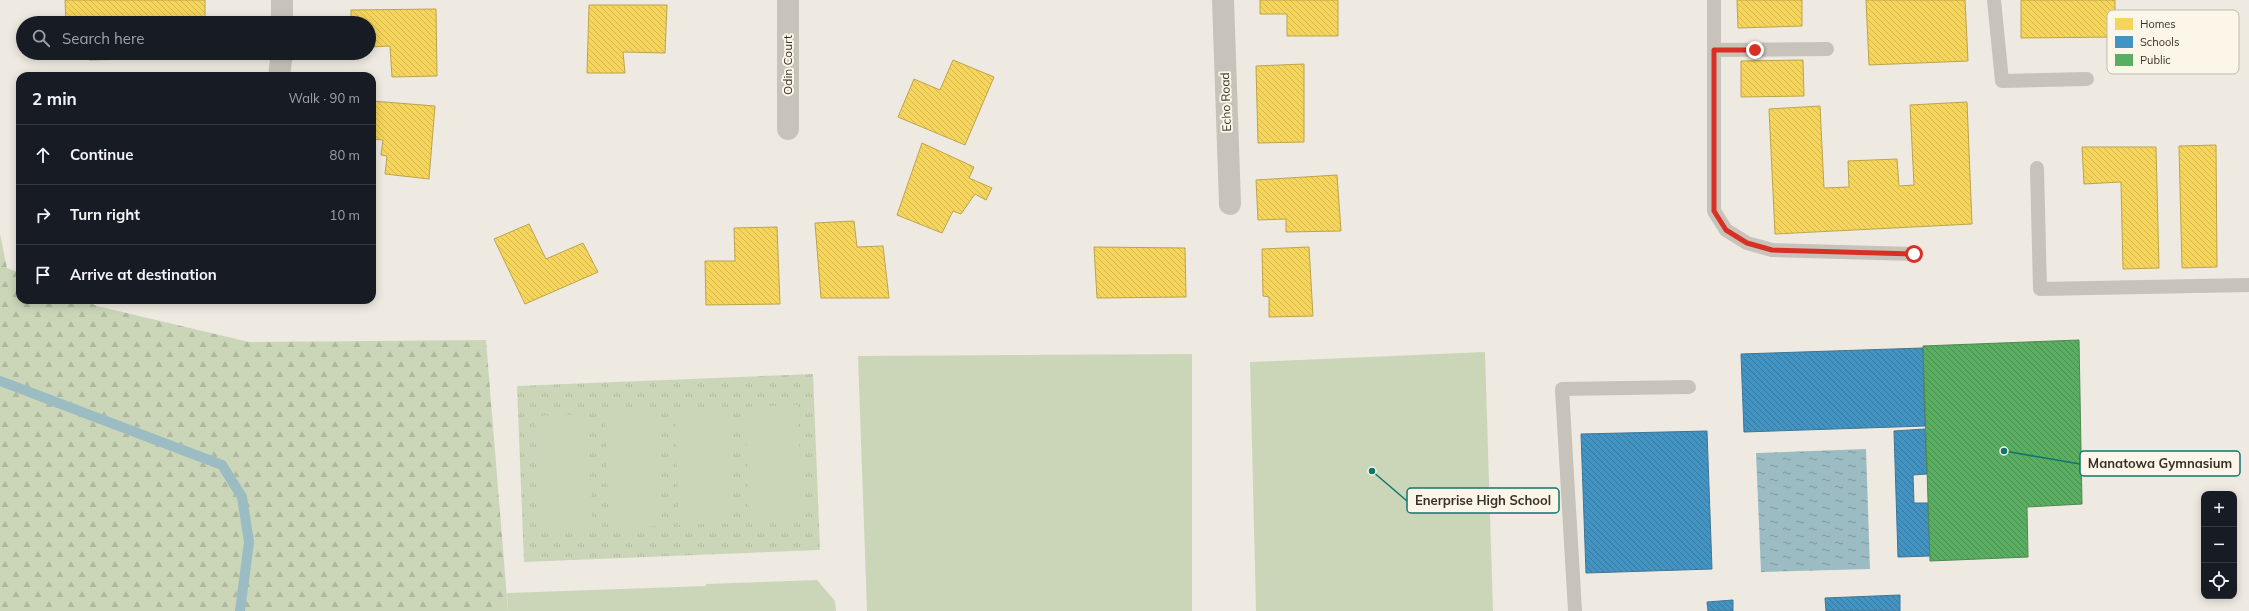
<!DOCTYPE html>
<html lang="en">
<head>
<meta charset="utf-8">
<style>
	:root { --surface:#171b24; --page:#242831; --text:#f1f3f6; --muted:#9ea1a6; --line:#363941 }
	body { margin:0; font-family:Mulish,sans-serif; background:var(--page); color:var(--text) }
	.controls { position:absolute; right:12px; bottom:12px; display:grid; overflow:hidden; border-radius:8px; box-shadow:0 2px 10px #0003 }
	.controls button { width:36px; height:36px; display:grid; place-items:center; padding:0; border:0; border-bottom:1px solid var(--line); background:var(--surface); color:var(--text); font:20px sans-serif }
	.stop { position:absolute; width:12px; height:12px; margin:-9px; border:3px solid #d93025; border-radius:50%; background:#fff }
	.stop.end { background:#d93025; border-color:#fff; box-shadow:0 1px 4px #0008 }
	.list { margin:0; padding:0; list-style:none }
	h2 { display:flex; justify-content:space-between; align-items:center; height:52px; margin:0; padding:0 16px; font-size:17px }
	h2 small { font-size:13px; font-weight:400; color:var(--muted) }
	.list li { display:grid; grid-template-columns:26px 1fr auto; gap:12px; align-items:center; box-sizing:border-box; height:60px; padding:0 16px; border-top:1px solid var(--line) }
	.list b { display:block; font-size:15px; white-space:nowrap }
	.list em { font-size:13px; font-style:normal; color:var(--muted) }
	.icon { flex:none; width:22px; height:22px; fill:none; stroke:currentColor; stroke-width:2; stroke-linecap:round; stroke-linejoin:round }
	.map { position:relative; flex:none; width:2249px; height:611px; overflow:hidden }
	.search { position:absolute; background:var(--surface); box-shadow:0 2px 10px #0003; left:16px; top:16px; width:360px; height:44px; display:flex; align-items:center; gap:10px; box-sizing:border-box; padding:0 14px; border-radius:22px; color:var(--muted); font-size:15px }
	.panel { position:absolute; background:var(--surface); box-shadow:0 2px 10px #0003; left:16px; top:72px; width:360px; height:232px; border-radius:12px }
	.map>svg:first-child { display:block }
	.forest { fill:url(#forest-firs) }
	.park { fill:url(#park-tufts) }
	.pitch { fill:#cbd6b9 }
	.water { fill:url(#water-ripples) }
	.homes { fill:url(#homes-back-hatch); stroke:#bda44c }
	.schools { fill:url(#schools-back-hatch); stroke:#407594 }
	.public { fill:url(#public-back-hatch); stroke:#508850 }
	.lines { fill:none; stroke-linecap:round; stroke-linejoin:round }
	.stream { stroke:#9bbcc2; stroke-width:10 }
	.service { stroke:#c8c3ba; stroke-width:14 }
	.minor { stroke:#c8c3ba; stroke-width:22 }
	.route { stroke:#d93025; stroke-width:5 }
	.labels { text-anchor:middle; stroke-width:4; stroke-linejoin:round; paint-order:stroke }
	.street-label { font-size:12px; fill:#393027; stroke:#fbf6e8 }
	.key { fill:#fbf6e8; stroke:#c1bbae; stroke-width:1 }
	.key-label { font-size:11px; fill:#393027 }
	.leader { fill:none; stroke:#0f766e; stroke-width:1.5 }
	.callout-dot { fill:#0f766e; stroke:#fbf6e8; stroke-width:1.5 }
	.callout { fill:#fbf6e8; stroke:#0f766e; stroke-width:1.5 }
	.callout-label { font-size:13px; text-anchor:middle; font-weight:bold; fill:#393027 }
</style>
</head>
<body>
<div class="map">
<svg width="2249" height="611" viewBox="0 0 2249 611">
	<defs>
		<pattern id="forest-firs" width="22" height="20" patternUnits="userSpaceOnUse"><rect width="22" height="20" fill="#cbd6b9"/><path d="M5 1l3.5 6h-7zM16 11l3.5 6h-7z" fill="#afb89f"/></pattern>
		<pattern id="park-tufts" width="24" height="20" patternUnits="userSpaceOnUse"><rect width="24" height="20" fill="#cbd6b9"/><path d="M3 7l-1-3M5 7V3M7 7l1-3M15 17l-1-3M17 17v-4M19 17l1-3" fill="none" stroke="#afb89f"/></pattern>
		<pattern id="water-ripples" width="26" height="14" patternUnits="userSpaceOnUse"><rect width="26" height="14" fill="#9bbcc2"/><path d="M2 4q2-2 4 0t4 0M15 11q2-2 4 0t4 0" fill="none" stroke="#7f999e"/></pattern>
		<pattern id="homes-back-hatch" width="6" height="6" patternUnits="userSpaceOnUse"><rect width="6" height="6" fill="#f6d55c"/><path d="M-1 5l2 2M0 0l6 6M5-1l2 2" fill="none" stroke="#d4b750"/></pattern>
		<pattern id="schools-back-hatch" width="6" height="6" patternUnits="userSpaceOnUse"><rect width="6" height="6" fill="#4393c3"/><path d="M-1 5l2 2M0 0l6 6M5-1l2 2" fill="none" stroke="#39789e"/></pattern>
		<pattern id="public-back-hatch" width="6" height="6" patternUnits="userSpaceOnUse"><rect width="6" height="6" fill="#5aae61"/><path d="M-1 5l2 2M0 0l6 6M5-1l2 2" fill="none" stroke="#4b8e50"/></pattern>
	</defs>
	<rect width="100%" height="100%" fill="#eeeae1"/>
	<!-- forest -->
	<path class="forest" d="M0 234 7 268 20 273V300H83L97 306 249 342 486 340 508 611H0Z"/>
	<!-- park -->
	<path class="park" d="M813 374 820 550 524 562 517 386Z"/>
	<!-- pitch -->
	<g class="pitch">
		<path d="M1485 352 1493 611H1256L1250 362Z"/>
		<path d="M1192 354V611H867L858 356Z"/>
		<path d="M798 405 802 520 749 522 745 407Z"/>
		<path d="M728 409 732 523 679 525 675 411Z"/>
		<path d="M658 411 662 526 609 528 605 414Z"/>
		<path d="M588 414 592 529 539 531 535 416Z"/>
		<path d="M817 580 835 601 836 611H508L507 593 706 586V584Z"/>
	</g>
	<!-- water -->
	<path class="water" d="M1866 449 1870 569 1761 572 1756 453Z"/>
	<!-- homes -->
	<g class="homes">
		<path d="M65 0H205V23H66Z"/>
		<path d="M1260 0H1338V36H1287V14H1260Z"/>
		<path d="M1737 0H1802V26L1738 28Z"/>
		<path d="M1866 0H1965L1968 61 1869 65Z"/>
		<path d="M2021 0H2115V37L2021 38Z"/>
		<path d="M589 5H667L665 53 623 52 625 73H587Z"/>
		<path d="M436 9 437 76 392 77 390 46 369 47V23H351V10Z"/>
		<path d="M89 53H132V59L89 60Z"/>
		<path d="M953 60 994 77 965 145 898 117 914 79 940 90Z"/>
		<path d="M1803 60 1804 96 1741 97V61Z"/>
		<path d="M1304 64V142L1258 143 1256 66Z"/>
		<path d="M372 101 435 106 429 179 385 174 387 156 381 155 383 140 372 139Z"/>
		<path d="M1967 102 1972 224 1775 234 1769 109 1820 106 1824 188 1849 187 1848 161 1897 159 1899 186 1914 185 1910 105Z"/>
		<path d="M922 143 974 167 969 178 992 188 986 200 975 194 961 214 953 211 942 233 897 215Z"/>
		<path d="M2216 145 2217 267 2182 268 2179 146Z"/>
		<path d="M2082 147H2156L2159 268 2123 269 2121 182 2084 184Z"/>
		<path d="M1337 175 1341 231 1286 232V219L1258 220 1256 180Z"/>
		<path d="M854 221 857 247 883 246 889 298H821L815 223Z"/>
		<path d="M529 224 546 259 583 243 598 272 525 304 494 239Z"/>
		<path d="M777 227 780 304 706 305 705 261H735L734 228Z"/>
		<path d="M1094 247 1185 248 1186 297 1097 298Z"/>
		<path d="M1309 247 1313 316 1269 317V297L1263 296 1262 249Z"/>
	</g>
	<!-- schools -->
	<g class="schools">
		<path d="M1923 348 1925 426 1744 432 1741 354Z"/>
		<path d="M1925 429 1927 474 1913 475 1914 503H1928L1930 556 1900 557H1898L1894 431Z"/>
		<path d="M1707 431 1712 569 1586 573 1581 434Z"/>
		<path d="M1900 595V611H1826L1825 598Z"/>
		<path d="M1733 600V611H1708L1707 602Z"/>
	</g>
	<!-- public -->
	<path class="public" d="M2079 340 2082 504 2027 507 2028 557 1930 561 1923 346Z"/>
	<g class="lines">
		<!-- stream -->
		<path class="stream" d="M0 381 222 465 242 497 249 542 240 611"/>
		<!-- service -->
		<g class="service">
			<path d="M1714 0V211L1726 230 1747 243 1772 250 1914 254"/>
			<path d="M1994 0 2002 81 2087 79"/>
			<path d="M1714 50 1827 49"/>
			<path d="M2037 168 2040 289 2249 285"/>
			<path d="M1575 611 1562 389 1689 387"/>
		</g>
		<!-- minor -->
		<g class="minor">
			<path d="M282 0V23"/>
			<path d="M1223 0 1230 204"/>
			<path d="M279 76 282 53"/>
			<path d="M788 129V0"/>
		</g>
	</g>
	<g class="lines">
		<!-- route -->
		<path class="route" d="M1755 50H1714V211L1726 230 1747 243 1772 250 1914 254"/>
	</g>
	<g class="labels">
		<!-- street labels -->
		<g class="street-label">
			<text transform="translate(788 65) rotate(-90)" y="4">Odin Court</text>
			<text transform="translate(1226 102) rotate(-92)" y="4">Echo Road</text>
		</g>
	</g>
	<!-- legend -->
	<rect x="2107" y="10" width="132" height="64" rx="6" class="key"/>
	<rect x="2115" y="18" width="18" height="12" fill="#f6d55c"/>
	<rect x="2115" y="36" width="18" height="12" fill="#4393c3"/>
	<rect x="2115" y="54" width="18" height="12" fill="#5aae61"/>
	<g class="key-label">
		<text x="2140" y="28">Homes</text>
		<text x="2140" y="46">Schools</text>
		<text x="2140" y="64">Public</text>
	</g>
	<!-- callouts -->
	<path class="leader" d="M2004 451L2080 464M1372 471L1407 501"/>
	<g class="callout-dot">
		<circle cx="2004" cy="451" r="4"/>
		<circle cx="1372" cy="471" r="4"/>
	</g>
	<g class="callout">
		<rect x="2080" y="451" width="160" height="25" rx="4"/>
		<rect x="1407" y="488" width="152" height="25" rx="4"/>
	</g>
	<g class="callout-label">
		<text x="2160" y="468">Manatowa Gymnasium</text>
		<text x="1483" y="505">Enerprise High School</text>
	</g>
</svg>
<div class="controls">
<button>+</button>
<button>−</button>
<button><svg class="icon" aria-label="locate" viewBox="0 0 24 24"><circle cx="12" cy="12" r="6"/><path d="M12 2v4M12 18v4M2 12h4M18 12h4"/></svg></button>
</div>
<div class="stop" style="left:1914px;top:254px"></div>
<div class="stop end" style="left:1755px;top:50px"></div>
<div class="search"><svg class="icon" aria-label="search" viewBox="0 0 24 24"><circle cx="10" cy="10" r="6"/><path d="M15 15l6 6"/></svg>Search here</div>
<section class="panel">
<h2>2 min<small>Walk · 90 m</small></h2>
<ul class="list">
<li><svg class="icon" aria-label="ahead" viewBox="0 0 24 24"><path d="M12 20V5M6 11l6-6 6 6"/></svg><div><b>Continue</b></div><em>80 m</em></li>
<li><svg class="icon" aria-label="right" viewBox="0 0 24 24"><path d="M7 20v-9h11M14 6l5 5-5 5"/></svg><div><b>Turn right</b></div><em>10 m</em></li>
<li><svg class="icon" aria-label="arrive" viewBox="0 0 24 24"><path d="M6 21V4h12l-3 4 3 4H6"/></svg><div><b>Arrive at destination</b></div></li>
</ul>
</section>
</div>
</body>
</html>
